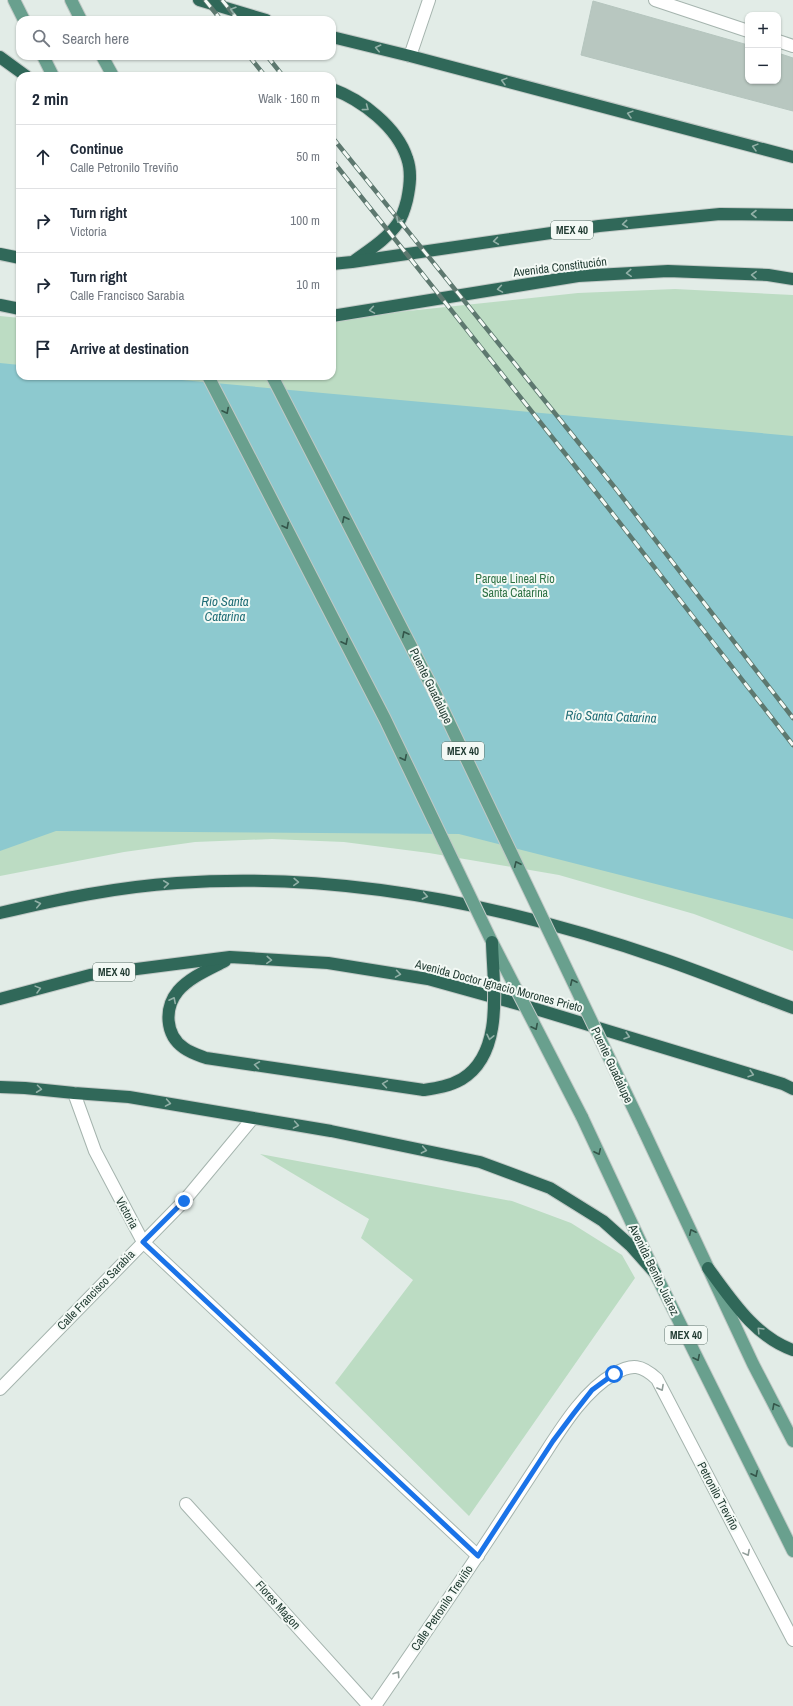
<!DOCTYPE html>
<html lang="en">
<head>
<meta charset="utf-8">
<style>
	:root { --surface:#fff; --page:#f2f2f3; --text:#1f2937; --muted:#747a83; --line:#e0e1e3 }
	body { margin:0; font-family:"Archivo Narrow",sans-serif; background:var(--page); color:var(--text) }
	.controls { position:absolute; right:12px; top:12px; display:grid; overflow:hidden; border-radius:8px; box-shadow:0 1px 3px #0004 }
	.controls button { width:36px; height:36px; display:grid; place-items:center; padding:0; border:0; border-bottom:1px solid var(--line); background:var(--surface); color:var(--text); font:20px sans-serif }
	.stop { position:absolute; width:12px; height:12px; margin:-9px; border:3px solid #1a73e8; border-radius:50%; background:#fff }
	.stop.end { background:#1a73e8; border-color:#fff; box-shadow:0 1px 4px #0008 }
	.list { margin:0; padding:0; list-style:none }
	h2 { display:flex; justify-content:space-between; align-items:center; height:52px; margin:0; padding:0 16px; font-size:17px }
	h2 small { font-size:13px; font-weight:400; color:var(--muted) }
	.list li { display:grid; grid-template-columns:26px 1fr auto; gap:12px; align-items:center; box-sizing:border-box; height:64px; padding:0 16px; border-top:1px solid var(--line) }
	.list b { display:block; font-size:15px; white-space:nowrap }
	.list p { margin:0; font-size:13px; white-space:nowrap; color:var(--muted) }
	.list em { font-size:13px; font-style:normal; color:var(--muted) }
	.icon { flex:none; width:22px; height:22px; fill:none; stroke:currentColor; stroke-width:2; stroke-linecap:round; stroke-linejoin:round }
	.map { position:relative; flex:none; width:793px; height:1706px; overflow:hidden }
	.search { position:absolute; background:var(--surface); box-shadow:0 1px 3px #0004; left:16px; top:16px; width:320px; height:44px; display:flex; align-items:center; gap:10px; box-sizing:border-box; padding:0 14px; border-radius:12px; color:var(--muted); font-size:15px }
	.panel { position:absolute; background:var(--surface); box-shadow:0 1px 3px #0004; left:16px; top:72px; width:320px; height:308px; border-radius:12px }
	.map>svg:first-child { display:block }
	.green { fill:#bcdcc3 }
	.water { fill:#8dc9cf }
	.building { fill:#b8c7c0; stroke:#b5c5be }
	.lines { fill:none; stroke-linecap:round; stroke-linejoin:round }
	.minor-casing { stroke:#a5b4ae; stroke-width:14 }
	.major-casing { stroke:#c1c9c6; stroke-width:14 }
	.highway-casing { stroke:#c1c9c6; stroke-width:14 }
	.minor { stroke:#fff; stroke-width:12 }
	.major { stroke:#69a08e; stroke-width:12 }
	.highway { stroke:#306859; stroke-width:12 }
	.rail-casing { stroke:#5d786f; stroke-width:4.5 }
	.rail { stroke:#f3f9f5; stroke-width:3; stroke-dasharray:9; stroke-linecap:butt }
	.major-bridge-casing { stroke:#c1c9c6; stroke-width:14; stroke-linecap:butt }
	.highway-bridge-casing { stroke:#c1c9c6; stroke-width:14; stroke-linecap:butt }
	.major-bridge { stroke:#69a08e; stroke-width:12 }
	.highway-bridge { stroke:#306859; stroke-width:12 }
	.oneway { stroke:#92b0a7 }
	.oneway2 { stroke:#34564a }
	.oneway3 { stroke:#919e9a }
	.route { stroke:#1a73e8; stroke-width:5 }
	.labels { text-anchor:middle; stroke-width:4; stroke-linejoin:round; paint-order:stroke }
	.shield { fill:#f3f9f5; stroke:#61756e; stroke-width:1 }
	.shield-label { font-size:11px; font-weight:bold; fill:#233d34 }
	.street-label { font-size:12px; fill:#233d34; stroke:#f3f9f5 }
	.park-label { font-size:12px; fill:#2f7245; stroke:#f3f9f5 }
	.water-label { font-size:13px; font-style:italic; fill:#1f6d76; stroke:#f3f9f5 }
</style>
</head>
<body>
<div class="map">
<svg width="793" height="1706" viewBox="0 0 793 1706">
	<rect width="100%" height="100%" fill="#e2ece7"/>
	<!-- green -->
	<g class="green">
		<path d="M675 289 793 295V951L694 914 559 875 429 853 344 842 272 839 195 842 124 852 0 876V316L20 318V376H332V319L578 293Z"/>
		<path d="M260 1154 512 1201 571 1223 622 1255 635 1278 469 1516 335 1383 413 1280 361 1238 369 1219Z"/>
	</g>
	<!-- water -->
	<path class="water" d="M0 363 20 365V376H138L793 436V919L459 834 56 831 0 851Z"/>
	<!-- building -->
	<path class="building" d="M593 1 748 45V81H778V53L793 58V111L581 55Z"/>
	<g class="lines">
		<defs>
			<g id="minor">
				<path d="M655 0 748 31"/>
				<path d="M778 41 793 46"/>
				<path d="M410 56 429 0"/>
				<path d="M74 1093 95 1151 143 1242 478 1556"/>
				<path d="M0 1389 184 1201 253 1118"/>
				<path d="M186 1504 369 1706"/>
				<path d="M375 1706C415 1648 455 1590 494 1531 509 1508 525 1484 540 1461 559 1432 583 1391 614 1374 632 1363 642 1365 657 1379L793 1640"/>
			</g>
			<g id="major">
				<path d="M14 0 24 20"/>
				<path d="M71 0 81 20"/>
				<path d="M43 56 53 76"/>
				<path d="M102 56 113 76"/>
				<path d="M582 1117 655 1273 793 1551"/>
				<path d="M644 1131 753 1364 793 1441"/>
			</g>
			<g id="highway">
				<path d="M199 0 266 20"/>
				<path d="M332 37 410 56 793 157"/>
				<path d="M0 57 26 76"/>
				<path d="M332 89C362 100 397 127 407 158 412 172 410 186 407 200 405 208 402 217 398 223 387 239 369 250 354 261"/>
				<path d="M0 254 20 258"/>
				<path d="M332 264 352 262 599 226 720 214 793 215"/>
				<path d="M0 305 20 309"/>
				<path d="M332 316 578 276 668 271 768 275 793 279"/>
				<path d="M0 913C59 899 117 887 177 883 343 871 507 905 663 959 707 974 750 992 793 1008"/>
				<path d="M225 961C210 969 190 977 178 991 164 1008 165 1035 184 1048 191 1053 198 1055 206 1058L424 1090"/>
				<path d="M0 999 90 975 230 957 328 963 428 979 536 1009 783 1084 793 1089"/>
				<path d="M0 1087 25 1088 74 1093 129 1097 331 1131 480 1162 550 1188 603 1221 631 1246 655 1273"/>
				<path d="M708 1268C731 1299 755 1337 793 1350"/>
			</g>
		</defs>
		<!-- minor casing -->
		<use href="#minor" class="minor-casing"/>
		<!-- major casing -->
		<use href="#major" class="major-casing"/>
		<!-- highway casing -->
		<use href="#highway" class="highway-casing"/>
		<!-- minor -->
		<use href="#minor" class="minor"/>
		<!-- major -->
		<use href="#major" class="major"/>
		<!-- highway -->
		<use href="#highway" class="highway"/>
		<defs>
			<g id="rail">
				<path d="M205 0 221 20"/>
				<path d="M222 0 238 20"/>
				<path d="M249 56 265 76"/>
				<path d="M267 56 283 76"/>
				<path d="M332 137 616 489 793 718"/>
				<path d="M332 160 602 500 793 745"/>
			</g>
		</defs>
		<!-- rail casing -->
		<use href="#rail" class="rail-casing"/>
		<!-- rail -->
		<use href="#rail" class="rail"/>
		<defs>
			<g id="major-bridge">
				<path d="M208 376 385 719 492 942 582 1117"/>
				<path d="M272 376 435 693 644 1131"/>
			</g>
			<path id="highway-bridge" d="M424 1090C437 1088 450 1086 462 1079 505 1053 493 984 492 942"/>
		</defs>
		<!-- major-bridge casing -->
		<use href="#major-bridge" class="major-bridge-casing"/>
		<!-- highway-bridge casing -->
		<use href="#highway-bridge" class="highway-bridge-casing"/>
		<!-- major-bridge -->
		<use href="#major-bridge" class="major-bridge"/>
		<!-- highway-bridge -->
		<use href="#highway-bridge" class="highway-bridge"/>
	</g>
	<!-- one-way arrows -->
	<defs><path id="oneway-chevron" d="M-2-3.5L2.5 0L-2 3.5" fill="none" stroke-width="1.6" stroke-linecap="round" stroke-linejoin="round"/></defs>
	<g class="oneway">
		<use href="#oneway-chevron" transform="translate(233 10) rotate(-163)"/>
		<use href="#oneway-chevron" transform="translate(378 48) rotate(-167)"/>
		<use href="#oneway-chevron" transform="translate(504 81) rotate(-165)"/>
		<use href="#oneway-chevron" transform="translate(366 108) rotate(37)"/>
		<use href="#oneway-chevron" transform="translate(630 114) rotate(-165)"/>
		<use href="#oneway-chevron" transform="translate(755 147) rotate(-165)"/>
		<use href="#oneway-chevron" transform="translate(754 214) rotate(-180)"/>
		<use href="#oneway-chevron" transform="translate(399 220) rotate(118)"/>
		<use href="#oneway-chevron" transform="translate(625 224) rotate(174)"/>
		<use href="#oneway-chevron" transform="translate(496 241) rotate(172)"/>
		<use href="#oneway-chevron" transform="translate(629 273) rotate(177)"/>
		<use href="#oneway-chevron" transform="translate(754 275) rotate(-178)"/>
		<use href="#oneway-chevron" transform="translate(500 289) rotate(171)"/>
		<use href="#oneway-chevron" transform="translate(372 310) rotate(171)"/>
		<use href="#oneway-chevron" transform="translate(296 882) rotate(2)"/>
		<use href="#oneway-chevron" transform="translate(166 884) rotate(-6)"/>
		<use href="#oneway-chevron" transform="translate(425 896) rotate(11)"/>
		<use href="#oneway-chevron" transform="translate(38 904) rotate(-13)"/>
		<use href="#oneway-chevron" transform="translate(269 960) rotate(3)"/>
		<use href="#oneway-chevron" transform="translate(398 974) rotate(9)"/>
		<use href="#oneway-chevron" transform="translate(38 989) rotate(-15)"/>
		<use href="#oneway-chevron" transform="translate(173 1000) rotate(-63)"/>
		<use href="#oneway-chevron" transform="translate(627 1036) rotate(17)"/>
		<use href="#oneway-chevron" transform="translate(490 1037) rotate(102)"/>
		<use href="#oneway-chevron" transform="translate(257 1065) rotate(-172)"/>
		<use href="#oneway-chevron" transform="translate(751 1074) rotate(17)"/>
		<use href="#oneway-chevron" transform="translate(385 1084) rotate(-172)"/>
		<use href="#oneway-chevron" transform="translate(39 1089) rotate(7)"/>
		<use href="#oneway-chevron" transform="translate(168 1103) rotate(10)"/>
		<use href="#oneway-chevron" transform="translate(296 1125) rotate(10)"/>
		<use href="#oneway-chevron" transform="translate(424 1150) rotate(11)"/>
		<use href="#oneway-chevron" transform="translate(760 1330) rotate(-134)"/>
	</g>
	<g class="oneway2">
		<use href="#oneway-chevron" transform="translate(226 411) rotate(63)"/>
		<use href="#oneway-chevron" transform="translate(345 519) rotate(-117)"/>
		<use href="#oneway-chevron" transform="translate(286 526) rotate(63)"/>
		<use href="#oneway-chevron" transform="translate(405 634) rotate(-117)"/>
		<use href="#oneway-chevron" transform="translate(345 642) rotate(63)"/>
		<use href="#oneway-chevron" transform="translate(404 758) rotate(64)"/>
		<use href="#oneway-chevron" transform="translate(517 864) rotate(-115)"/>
		<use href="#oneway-chevron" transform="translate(573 982) rotate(-115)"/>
		<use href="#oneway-chevron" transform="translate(535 1027) rotate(63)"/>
		<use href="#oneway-chevron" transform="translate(598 1152) rotate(65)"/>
		<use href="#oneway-chevron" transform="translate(692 1232) rotate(-115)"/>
		<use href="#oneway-chevron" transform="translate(697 1358) rotate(64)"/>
		<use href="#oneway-chevron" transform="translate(775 1406) rotate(-118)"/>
		<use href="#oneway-chevron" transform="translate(755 1474) rotate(64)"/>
	</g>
	<g class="oneway3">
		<use href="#oneway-chevron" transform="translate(661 1388) rotate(61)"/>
		<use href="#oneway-chevron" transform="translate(747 1553) rotate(62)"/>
		<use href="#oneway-chevron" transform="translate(397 1674) rotate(-56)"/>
	</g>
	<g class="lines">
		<!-- route -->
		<path class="route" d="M184 1201 143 1242 478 1556 553 1441 574 1413 592 1390 614 1374"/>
	</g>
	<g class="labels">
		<!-- shield labels -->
		<g class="shield">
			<rect x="551" y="221" width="42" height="18" rx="3"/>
			<rect x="442" y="742" width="42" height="18" rx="3"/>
			<rect x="93" y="963" width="42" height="18" rx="3"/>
			<rect x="665" y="1326" width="42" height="18" rx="3"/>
		</g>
		<g class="shield-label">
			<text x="572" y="234">MEX 40</text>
			<text x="463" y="755">MEX 40</text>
			<text x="114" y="976">MEX 40</text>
			<text x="686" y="1339">MEX 40</text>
		</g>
		<!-- street labels -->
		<g class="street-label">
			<text transform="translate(560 267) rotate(-7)" y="4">Avenida Constitución</text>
			<text transform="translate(431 686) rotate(64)" y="4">Puente Guadalupe</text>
			<text transform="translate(499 986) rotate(15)" y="4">Avenida Doctor Ignacio Morones Prieto</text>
			<text transform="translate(612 1065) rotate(65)" y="4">Puente Guadalupe</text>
			<text transform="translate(127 1213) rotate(61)" y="4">Victoria</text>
			<text transform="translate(654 1270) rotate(64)" y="4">Avenida Benito Juárez</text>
			<text transform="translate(96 1290) rotate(-46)" y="4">Calle Francisco Sarabia</text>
			<text transform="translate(718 1496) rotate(62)" y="4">Petronilo Treviño</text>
			<text transform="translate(278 1605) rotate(48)" y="4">Flores Magon</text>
			<text transform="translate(442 1608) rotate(-56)" y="4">Calle Petronilo Treviño</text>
		</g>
		<!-- park labels -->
		<g class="park-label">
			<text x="515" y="583">Parque Lineal Río<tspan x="515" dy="14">Santa Catarina</tspan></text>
		</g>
		<!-- water labels -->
		<g class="water-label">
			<text x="225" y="606">Río Santa<tspan x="225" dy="15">Catarina</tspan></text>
			<text transform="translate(611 716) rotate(2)" y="5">Río Santa Catarina</text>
		</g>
	</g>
</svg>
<div class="controls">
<button>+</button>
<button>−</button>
</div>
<div class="stop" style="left:614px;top:1374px"></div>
<div class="stop end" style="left:184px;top:1201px"></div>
<div class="search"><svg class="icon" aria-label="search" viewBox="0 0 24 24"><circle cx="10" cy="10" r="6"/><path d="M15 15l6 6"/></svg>Search here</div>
<section class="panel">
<h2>2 min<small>Walk · 160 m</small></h2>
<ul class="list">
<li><svg class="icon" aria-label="ahead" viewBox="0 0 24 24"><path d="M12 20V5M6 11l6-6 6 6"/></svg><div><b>Continue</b><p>Calle Petronilo Treviño</p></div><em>50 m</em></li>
<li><svg class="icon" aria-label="right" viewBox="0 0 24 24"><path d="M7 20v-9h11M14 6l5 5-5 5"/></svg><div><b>Turn right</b><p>Victoria</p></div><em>100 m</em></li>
<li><svg class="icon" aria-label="right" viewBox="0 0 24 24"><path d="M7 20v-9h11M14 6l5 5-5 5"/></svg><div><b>Turn right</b><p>Calle Francisco Sarabia</p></div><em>10 m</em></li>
<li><svg class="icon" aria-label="arrive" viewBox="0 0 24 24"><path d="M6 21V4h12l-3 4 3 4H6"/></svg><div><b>Arrive at destination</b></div></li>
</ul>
</section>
</div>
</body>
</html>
